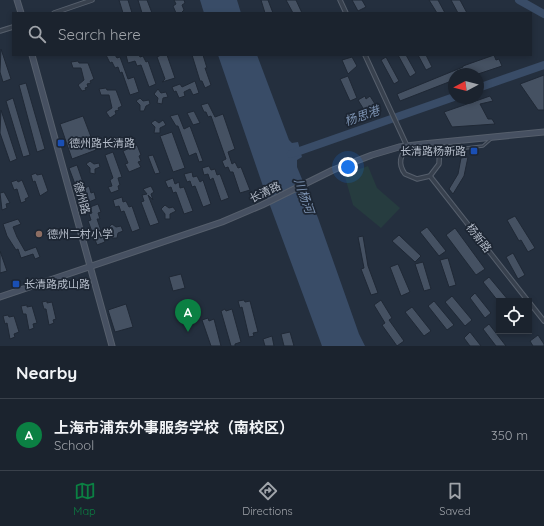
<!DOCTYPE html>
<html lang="en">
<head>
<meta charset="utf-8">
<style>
	:root { --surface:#1b232e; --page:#242b36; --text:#f1f3f6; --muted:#a0a4aa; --line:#39404a; --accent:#0b8043 }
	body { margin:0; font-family:Quicksand,"Noto Sans SC",sans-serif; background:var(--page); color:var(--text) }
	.controls { position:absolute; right:12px; bottom:12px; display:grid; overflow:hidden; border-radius:0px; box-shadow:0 2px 6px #0003 }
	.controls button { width:36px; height:36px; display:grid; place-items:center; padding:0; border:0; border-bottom:1px solid var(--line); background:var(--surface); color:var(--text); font:20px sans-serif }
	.compass { position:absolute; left:448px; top:68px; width:36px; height:36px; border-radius:50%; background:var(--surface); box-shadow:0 2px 6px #0003; rotate:263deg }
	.you { position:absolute; left:348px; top:167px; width:14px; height:14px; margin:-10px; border:3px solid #fff; border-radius:50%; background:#1a73e8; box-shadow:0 0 0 6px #1a73e833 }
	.badge { display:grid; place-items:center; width:26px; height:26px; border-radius:50%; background:var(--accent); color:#fff; font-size:13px; font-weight:700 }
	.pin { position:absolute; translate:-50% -33px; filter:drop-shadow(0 1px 2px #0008) }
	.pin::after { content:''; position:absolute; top:21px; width:14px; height:12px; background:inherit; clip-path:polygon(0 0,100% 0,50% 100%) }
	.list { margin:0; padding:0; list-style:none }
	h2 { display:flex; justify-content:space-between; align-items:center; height:52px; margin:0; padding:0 16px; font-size:17px }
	h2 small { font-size:13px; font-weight:400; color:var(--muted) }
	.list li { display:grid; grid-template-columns:26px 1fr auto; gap:12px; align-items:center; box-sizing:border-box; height:72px; padding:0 16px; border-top:1px solid var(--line) }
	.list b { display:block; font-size:15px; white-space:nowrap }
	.list p { margin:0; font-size:13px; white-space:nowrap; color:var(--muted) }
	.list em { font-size:13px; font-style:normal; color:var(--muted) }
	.icon { flex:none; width:22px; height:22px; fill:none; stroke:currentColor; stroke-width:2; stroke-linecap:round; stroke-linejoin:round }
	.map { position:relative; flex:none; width:544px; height:346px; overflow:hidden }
	.search { position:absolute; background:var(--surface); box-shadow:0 2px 6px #0003; left:12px; right:12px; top:12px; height:44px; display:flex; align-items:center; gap:10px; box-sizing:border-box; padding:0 14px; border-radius:0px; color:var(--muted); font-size:15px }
	.sheet { height:124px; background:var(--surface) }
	nav { display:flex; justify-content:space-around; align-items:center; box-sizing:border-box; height:56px; border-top:1px solid var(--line); background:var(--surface); font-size:11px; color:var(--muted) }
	nav a { display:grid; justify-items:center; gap:2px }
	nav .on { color:var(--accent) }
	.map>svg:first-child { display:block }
	.green { fill:#263c3f }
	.water { fill:#394c67 }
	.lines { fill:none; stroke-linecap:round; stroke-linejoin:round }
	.river { stroke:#394c67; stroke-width:8 }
	.building { fill:#455162; stroke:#1f2835 }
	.lane-casing { stroke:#565f6c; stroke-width:3.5 }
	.street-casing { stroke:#565f6c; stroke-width:5.5 }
	.secondary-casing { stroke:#565f6c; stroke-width:7 }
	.lane { stroke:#38414e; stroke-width:1.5 }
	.street { stroke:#38414e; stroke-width:3.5 }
	.secondary { stroke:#465061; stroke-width:5 }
	.transit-dot { fill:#1a4fb4; stroke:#1d2633; stroke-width:1.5 }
	.education-dot { fill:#8d6e63; stroke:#1d2633; stroke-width:1.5 }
	.labels { text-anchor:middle; stroke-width:3.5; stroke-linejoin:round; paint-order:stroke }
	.poi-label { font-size:11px; fill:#b4bcc9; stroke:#1d2633; text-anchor:start }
	.street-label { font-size:11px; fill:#b4bcc9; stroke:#1d2633 }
	.water-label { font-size:12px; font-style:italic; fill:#7c92b1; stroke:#1d2633 }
</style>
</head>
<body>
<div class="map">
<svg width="544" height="346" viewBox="0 0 544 346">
	<rect width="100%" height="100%" fill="#242f3e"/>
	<!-- green -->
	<path class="green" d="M368 166 377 188 400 208 381 228 353 205 345 177 346 174Z"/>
	<!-- water -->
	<g class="water">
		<path d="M200 0H237L241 13H204Z"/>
		<path d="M218 55H257L289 140 292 143 298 142 302 157 297 160V167L318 218 359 334 365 346H322L265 192Z"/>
	</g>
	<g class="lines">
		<!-- river -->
		<g class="river">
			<path d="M519 0 544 14"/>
			<path d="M478 88 544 65"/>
			<path d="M291 154 454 97"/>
		</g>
	</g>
	<!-- building -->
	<g class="building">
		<path d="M119 0H128L132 13H123Z"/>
		<path d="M138 0H147L152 13H142Z"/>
		<path d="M174 0H184L185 3 182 5 184 10 181 13H176L173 6 176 4Z"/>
		<path d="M261 0H268L273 13H265Z"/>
		<path d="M286 0H296L302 13H293Z"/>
		<path d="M352 0H362L366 7 358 11Z"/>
		<path d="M429 0H438L445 13H437Z"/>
		<path d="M451 0H460L467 13H458Z"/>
		<path d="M1 49 11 79 3 82 0 72Z"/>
		<path d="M106 55H115L117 58 120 57 128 79 134 77 139 92 130 95 122 72 120 73 118 67 115 68 112 62 110 63Z"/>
		<path d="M126 55H139L140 57 143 56 146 62 148 61 156 84 149 87 141 65 137 66 135 61 128 63Z"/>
		<path d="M161 55H167L175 78 162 82 165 79 157 57Z"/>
		<path d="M192 55H203L207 68H205L211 85 205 88 202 81H200Z"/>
		<path d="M398 55H406L416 73 410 77Z"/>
		<path d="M418 55H426L432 67 426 70Z"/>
		<path d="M494 55 496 60 499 59 502 66 478 74H454V80L400 101 397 94 463 67V66Z"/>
		<path d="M352 57 357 66 348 74 342 60Z"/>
		<path d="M386 57 399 81 394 84 381 60Z"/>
		<path d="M78 61 79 63H88L94 79 90 81 91 83 87 84 88 87 85 88 86 90 82 91 78 85 84 80 81 68H73L71 62Z"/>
		<path d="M544 75V110H538L520 84Z"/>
		<path d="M348 76 357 98 350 101 340 79Z"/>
		<path d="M195 81 199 93 193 95 190 89 184 92 185 96 179 98 176 91 174 92 172 87 180 84 182 87Z"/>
		<path d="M26 83 45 149 37 152 19 85Z"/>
		<path d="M106 88 107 90H116L122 106 118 108 119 110 115 111 116 114 110 118 106 112 112 108 109 95H101L99 89Z"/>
		<path d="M158 89 161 93 166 92 168 97 163 98 162 104 157 103 158 98 154 94Z"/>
		<path d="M365 96 366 99 370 96 375 104 366 113 358 100Z"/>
		<path d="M490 96 493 101 480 104 488 119H492L495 124 452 127 444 112Z"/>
		<path d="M13 98 30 155 23 157 6 101Z"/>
		<path d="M140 98 143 101 149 100 150 104 146 106 144 111H140V105L136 101Z"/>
		<path d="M208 103 215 117 223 114 235 149 228 152 232 164 235 162 238 168 241 167 250 190 240 193 233 172H230L228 167 225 168 222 161 226 159 211 116 208 117 206 112H204L201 105Z"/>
		<path d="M1 110 17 159 10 162 0 133Z"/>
		<path d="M194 111 200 123 193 125 187 113Z"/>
		<path d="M178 114 184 129 190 126 203 161 199 162 196 153 189 156 178 126H176L170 116Z"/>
		<path d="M83 116 96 150 72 159 60 124Z"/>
		<path d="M155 120 159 123 163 120 166 125 160 128V133H154L155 127 151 123Z"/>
		<path d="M172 132 185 168 173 172 160 136Z"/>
		<path d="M137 145 141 155 139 156 141 161 138 162 141 167 129 172 125 164 128 163 123 151Z"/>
		<path d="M113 152 122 177 118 178 120 185 118 186 119 190 111 193 108 187 112 186 110 180 113 178 105 155Z"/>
		<path d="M153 155 160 173 155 174 148 156Z"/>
		<path d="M468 157 464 176 453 194 449 189 458 174 461 158Z"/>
		<path d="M90 161 94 164 99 163 100 167 95 169V174L90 173V168L86 164Z"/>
		<path d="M77 165 85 188 89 186 91 193 94 192 96 199 89 202 86 196 83 197 81 190 78 192 69 168Z"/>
		<path d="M209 166 211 170 215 169 217 175 220 174 229 198 221 201 213 178 210 180 208 174 204 175 202 168Z"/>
		<path d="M192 172 193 177 197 176 200 182 203 180 211 204 203 207 195 186 192 187 190 181 187 182 184 174Z"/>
		<path d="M36 173 37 175 42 174 48 191 40 196 35 181 33 182 31 175Z"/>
		<path d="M173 178 175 184 179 182 180 188 184 187 193 211 184 214 176 192 173 193 171 187 168 188 165 181Z"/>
		<path d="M17 180 18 182 22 180 29 197 25 199 26 201 21 203 17 189 14 190 11 182Z"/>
		<path d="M151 186 154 192 151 194 153 200 148 195 159 223 150 226 141 202 144 201 142 195 147 194 143 189Z"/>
		<path d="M4 192 10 203 6 204 7 208 2 210 0 193Z"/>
		<path d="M122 197 123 202 126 201 129 207 132 206 140 229 132 232 124 211 121 212 119 206 115 207 113 200Z"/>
		<path d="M98 204 101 212 98 213 100 219H97L105 242 97 245 88 221 91 220 89 214 92 213 90 207Z"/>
		<path d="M165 205 169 208 173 207 176 211 170 214V219H165V214L161 209Z"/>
		<path d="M515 216 535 248 528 252 521 240 519 241 507 220Z"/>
		<path d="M18 219 21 224 13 227 17 237 25 251 36 247 40 257 35 259 33 254 21 258 18 249 16 250 7 236 3 224Z"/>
		<path d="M112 224 116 227 121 226 123 231 118 233 117 238H112L113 232 109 227Z"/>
		<path d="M427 227 446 251 439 256 420 232Z"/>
		<path d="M455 228 485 269 476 275 446 235Z"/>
		<path d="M399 235 421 256 415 262 392 241Z"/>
		<path d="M363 236 368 266 378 293 371 295 361 269 364 268 358 237Z"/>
		<path d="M0 251 7 271 0 273Z"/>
		<path d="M513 253 525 275 518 279 506 257Z"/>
		<path d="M448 258 456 285 449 287 440 260Z"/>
		<path d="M423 262 431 289 424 291 415 264Z"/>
		<path d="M398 264 410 292 401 296 390 267Z"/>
		<path d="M181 274 185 288 173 291 169 277Z"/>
		<path d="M489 277 509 301H498L483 282Z"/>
		<path d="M475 293 491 313 485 318 470 298Z"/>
		<path d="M452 296 472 320 465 326 445 302Z"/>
		<path d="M244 300 245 302 250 301 258 332 253 333 254 336 249 337 242 307 240 308 238 301Z"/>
		<path d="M381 300 392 318 389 320 404 341 397 346 382 325 385 323 374 305Z"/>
		<path d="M47 301V303L52 302 56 319 53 320 54 323 49 325 46 309H44L42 302Z"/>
		<path d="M434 301 454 325 447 330 428 306Z"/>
		<path d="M126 304 133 327 115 332 108 310Z"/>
		<path d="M27 305V307L32 306 37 323 33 324 34 328 29 330 26 314H23L21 306Z"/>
		<path d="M412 307 431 331 424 336 405 312Z"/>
		<path d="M225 309 226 311 232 309 241 342 235 344V346H231L221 311Z"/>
		<path d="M8 315 9 317 14 316 19 332 14 334 15 337 10 339 7 323 5 324 3 316Z"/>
		<path d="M208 318 209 321 214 319 221 346H211L202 320Z"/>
		<path d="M489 324 506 346H496L483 329Z"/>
		<path d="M290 332 294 346H284L281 334Z"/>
		<path d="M470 332 481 346H470L464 338Z"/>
		<path d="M538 335 544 344V346H533L530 341Z"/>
		<path d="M272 336 274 346H265L263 339Z"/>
	</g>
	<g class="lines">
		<defs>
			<path id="lane" d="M440 151 483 146 491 139"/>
			<g id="street">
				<path d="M340 0 346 13"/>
				<path d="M54 13 92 0"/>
				<path d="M0 31 13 27"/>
				<path d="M365 55 407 146C401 156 397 163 405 174L417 179 430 176 439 164 440 142"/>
				<path d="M430 176 528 301"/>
				<path d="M529 302 544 321"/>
			</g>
			<g id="secondary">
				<path d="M17 0 21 13"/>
				<path d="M32 55 112 346"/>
				<path d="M0 297 222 222 262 205 333 170 372 155 399 147 423 144 544 132"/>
			</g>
		</defs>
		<!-- lane casing -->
		<use href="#lane" class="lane-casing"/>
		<!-- street casing -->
		<use href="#street" class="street-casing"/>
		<!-- secondary casing -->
		<use href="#secondary" class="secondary-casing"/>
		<!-- lane -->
		<use href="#lane" class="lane"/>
		<!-- street -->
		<use href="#street" class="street"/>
		<!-- secondary -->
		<use href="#secondary" class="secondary"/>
	</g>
	<!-- markers -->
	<g class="transit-dot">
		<rect x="57" y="139" width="8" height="8" rx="2"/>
		<rect x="470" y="147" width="8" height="8" rx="2"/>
		<rect x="12" y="280" width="8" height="8" rx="2"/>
	</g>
	<circle class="education-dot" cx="39" cy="234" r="4"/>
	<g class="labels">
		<!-- poi labels -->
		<g class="poi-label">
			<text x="69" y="147">德州路长清路</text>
			<text x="466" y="155" text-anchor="end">长清路杨新路</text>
			<text x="47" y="238">德州二村小学</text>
			<text x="24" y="288">长清路成山路</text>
		</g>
		<!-- street labels -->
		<g class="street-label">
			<text transform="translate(265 192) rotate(-26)" y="4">长清路</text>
			<text transform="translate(82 198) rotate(75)" y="4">德州路</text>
			<text transform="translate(479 238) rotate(52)" y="4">杨新路</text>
		</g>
		<!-- water labels -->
		<g class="water-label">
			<text transform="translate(362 116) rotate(-19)" y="4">杨思港</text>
			<text transform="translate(304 196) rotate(71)" y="4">川杨河</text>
		</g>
	</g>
</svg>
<div class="controls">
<button><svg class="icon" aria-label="locate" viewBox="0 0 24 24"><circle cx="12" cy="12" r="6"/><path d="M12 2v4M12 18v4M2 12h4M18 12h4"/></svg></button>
</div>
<svg class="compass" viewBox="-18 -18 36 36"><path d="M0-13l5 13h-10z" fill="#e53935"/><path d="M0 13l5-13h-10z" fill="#a0a4aa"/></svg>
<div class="you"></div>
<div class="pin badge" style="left:188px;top:332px">A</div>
<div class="search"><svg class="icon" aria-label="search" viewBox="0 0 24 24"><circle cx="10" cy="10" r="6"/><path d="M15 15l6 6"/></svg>Search here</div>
</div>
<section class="sheet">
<h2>Nearby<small></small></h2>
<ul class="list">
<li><span class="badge">A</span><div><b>上海市浦东外事服务学校（南校区）</b><p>School</p></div><em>350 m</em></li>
</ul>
</section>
<nav>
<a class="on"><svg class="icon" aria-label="map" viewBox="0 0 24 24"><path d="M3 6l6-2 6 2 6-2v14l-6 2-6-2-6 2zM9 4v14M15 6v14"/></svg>Map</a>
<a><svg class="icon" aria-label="directions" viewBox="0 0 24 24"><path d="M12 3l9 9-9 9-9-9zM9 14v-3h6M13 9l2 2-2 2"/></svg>Directions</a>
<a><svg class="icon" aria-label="saved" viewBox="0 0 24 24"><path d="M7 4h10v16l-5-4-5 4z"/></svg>Saved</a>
</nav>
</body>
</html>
